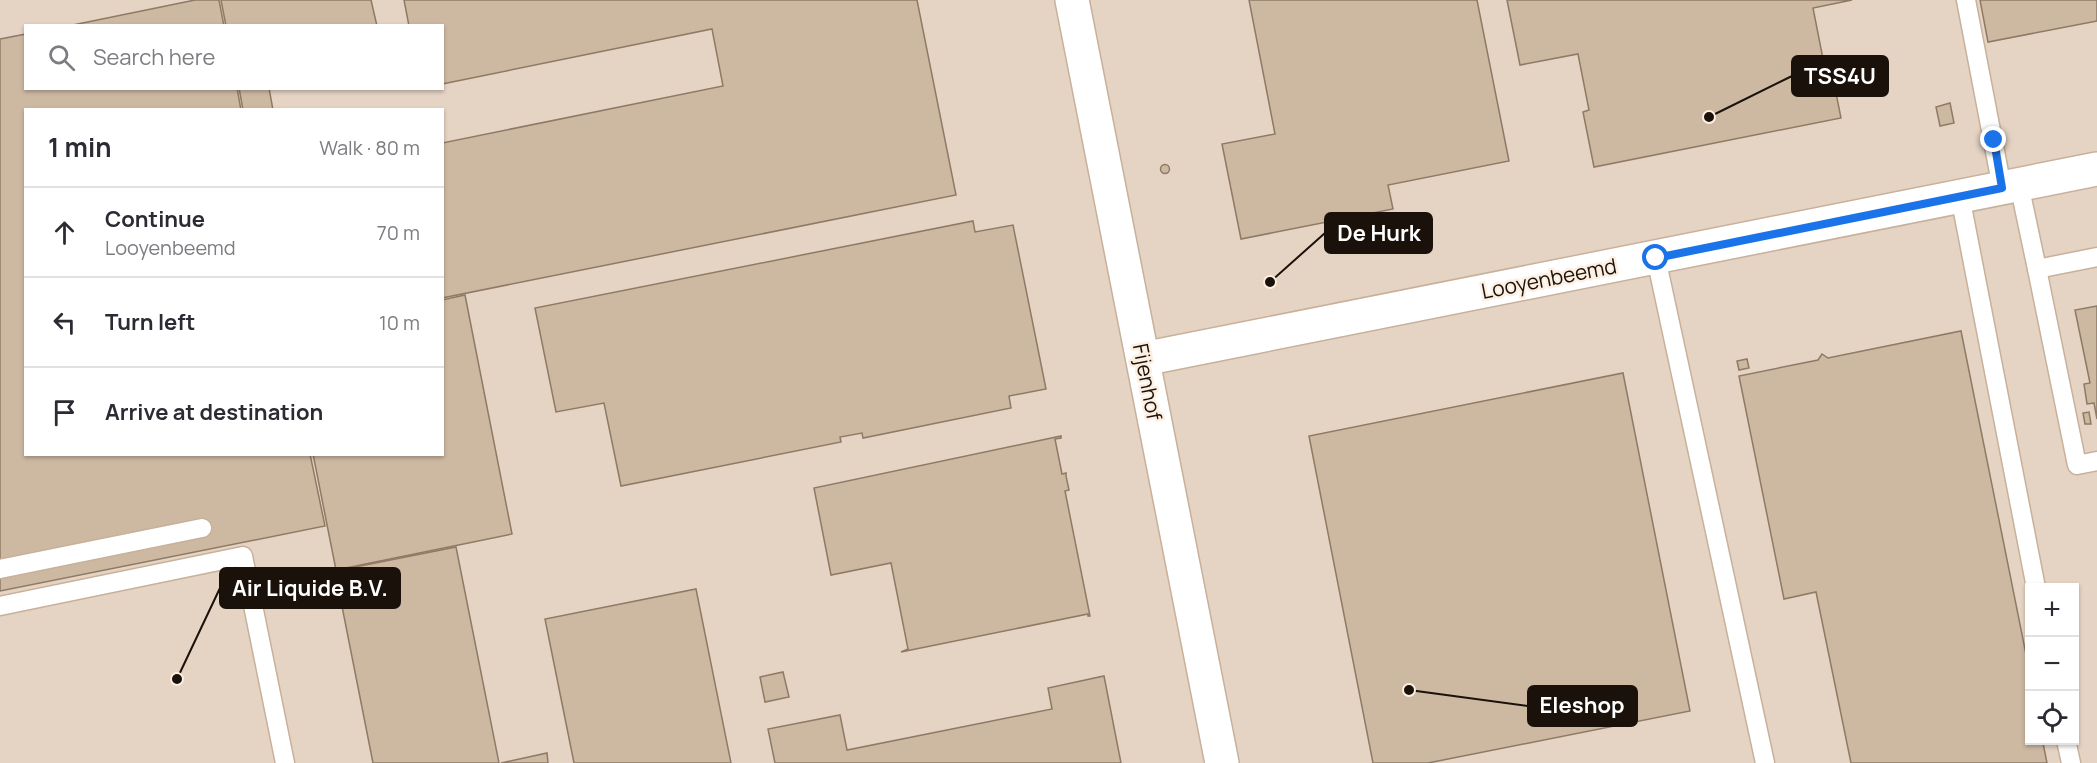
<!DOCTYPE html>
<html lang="en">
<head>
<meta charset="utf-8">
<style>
	:root { --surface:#fff; --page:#f2f2f3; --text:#2b2b33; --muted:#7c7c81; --line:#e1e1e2 }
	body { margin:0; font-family:Manrope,sans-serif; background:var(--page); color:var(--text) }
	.controls { position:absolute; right:18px; bottom:18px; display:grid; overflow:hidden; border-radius:0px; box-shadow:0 2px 4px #0004 }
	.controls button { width:54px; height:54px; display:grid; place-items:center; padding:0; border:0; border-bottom:2px solid var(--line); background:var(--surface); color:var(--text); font:30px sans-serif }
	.stop { position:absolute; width:18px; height:18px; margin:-14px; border:4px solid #1a73e8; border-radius:50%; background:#fff }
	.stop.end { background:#1a73e8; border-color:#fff; box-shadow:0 2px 6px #0008 }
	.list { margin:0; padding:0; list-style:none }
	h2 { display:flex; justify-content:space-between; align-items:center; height:78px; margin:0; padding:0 24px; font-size:26px }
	h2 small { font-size:20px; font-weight:400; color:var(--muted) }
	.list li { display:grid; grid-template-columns:39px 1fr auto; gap:18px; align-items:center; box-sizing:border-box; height:90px; padding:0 24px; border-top:2px solid var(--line) }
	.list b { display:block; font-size:22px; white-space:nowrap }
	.list p { margin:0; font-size:20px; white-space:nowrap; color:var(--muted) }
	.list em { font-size:20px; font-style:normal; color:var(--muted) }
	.icon { flex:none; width:33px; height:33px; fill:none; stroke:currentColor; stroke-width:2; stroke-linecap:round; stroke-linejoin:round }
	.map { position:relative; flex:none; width:2097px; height:763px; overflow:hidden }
	.search { position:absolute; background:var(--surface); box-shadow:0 2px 4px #0004; left:24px; top:24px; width:420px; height:66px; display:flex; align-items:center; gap:15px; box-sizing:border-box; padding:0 21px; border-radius:0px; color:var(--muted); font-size:22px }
	.panel { position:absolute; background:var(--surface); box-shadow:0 2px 4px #0004; left:24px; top:108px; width:420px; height:348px; border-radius:0px }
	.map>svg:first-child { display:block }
	.industrial { fill:#e5d3c3; fill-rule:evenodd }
	.building { fill:#cdb8a2; stroke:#8e7a65; stroke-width:1.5 }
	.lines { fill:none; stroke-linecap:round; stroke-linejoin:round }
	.lane-casing { stroke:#c7b19b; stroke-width:21 }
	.street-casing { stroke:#c7b19b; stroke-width:36 }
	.lane { stroke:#fff; stroke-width:18 }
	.street { stroke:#fff; stroke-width:33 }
	.route { stroke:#1a73e8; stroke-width:8 }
	.labels { text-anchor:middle; stroke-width:5; stroke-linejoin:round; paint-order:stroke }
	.street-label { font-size:21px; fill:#19110a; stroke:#fdefe1 }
	.leader { fill:none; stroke:#19110a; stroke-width:2 }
	.callout-dot { fill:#19110a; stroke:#fdefe1; stroke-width:2 }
	.callout { fill:#19110a; stroke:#19110a; stroke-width:2 }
	.callout-label { font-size:22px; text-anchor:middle; font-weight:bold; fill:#fff }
</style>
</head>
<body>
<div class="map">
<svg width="2097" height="763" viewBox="0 0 2097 763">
	<rect width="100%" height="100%" fill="#f7e0ca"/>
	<!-- industrial -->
	<path class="industrial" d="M0 0H2097V763H0ZM26 26H442V88H26ZM26 110H442V454H26ZM2030 588H2074V740H2030Z"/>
	<!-- building -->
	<g class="building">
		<path d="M195 0H219L224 26H68Z"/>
		<path d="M221 0H371L377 26H226Z"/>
		<path d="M404 0H917L956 195 442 298V143L723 86 712 29 442 84V26H409Z"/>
		<path d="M1249 0H1477L1509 161 1388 185 1393 209 1241 239 1222 144 1275 134Z"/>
		<path d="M1507 0H1852L1813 8 1824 64 1830 63 1841 118 1594 167 1583 112 1589 110 1578 54 1520 65Z"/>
		<path d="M1980 0H2097V21L1988 42Z"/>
		<path d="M26 34V88H237L241 110H26V454H310L325 526 0 591V39Z"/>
		<path d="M239 88H269L273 110H243Z"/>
		<path d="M1950 103 1954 123 1940 126 1936 107Z"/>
		<circle cx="1165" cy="169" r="4.5"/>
		<path d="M973 221 975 232 1013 225 1046 389 1009 396 1011 408 863 438 862 433 840 437 841 442 621 486 604 403 556 412 535 308Z"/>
		<path d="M465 295 512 534 336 570 313 454H442V300Z"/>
		<path d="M2097 306V419L2094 403 2087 404 2084 384 2090 383 2075 310Z"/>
		<path d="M1961 331 2030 674V740H2052L2043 743 2047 763H1851L1816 592 1784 599 1739 376 1818 360 1822 354 1828 358Z"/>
		<path d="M1747 359 1749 368 1739 370 1737 361Z"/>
		<path d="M1623 373 1690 711 1428 763H1373L1309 436Z"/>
		<path d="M2089 412 2091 424H2085L2083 413Z"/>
		<path d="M1061 436V438L1055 439 1062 474 1066 473V476L1069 490 1065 491 1090 616H1088V614L901 652 908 649 891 563 831 575 814 488Z"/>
		<path d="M456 547 499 763H373L335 571Z"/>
		<path d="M696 589 731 763H574L545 619Z"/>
		<path d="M783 672 789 697 765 702 760 677Z"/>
		<path d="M1104 676 1121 763H775L768 729 840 715 847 750 1052 709 1048 688Z"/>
		<path d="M547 753 548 763H501Z"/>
	</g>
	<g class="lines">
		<defs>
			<g id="lane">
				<path d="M1966 0 2002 188"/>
				<path d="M2019 184 2037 269 2097 257"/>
				<path d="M1960 196 2036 588"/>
				<path d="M1656 258 1765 763"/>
				<path d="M2037 269 2077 465 2097 461"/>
				<path d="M0 569 202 528"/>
				<path d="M0 606 243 556 285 763"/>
				<path d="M2066 740 2071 763"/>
			</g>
			<g id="street">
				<path d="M1072 0 1222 763"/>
				<path d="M1143 359 2097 169"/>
			</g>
		</defs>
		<!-- lane casing -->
		<use href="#lane" class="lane-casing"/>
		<!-- street casing -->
		<use href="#street" class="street-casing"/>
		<!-- lane -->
		<use href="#lane" class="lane"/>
		<!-- street -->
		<use href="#street" class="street"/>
	</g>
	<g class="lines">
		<!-- route -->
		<path class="route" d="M1656 258 2002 188 1994 140"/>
	</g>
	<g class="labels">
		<!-- street labels -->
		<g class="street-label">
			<text transform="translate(1549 279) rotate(-11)" y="7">Looyenbeemd</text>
			<text transform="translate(1147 382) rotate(79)" y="7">Fijenhof</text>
		</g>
	</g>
	<!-- callouts -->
	<path class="leader" d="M1709 117L1792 76M1270 282L1325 233M177 679L220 588M1409 690L1528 706"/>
	<g class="callout-dot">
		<circle cx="1709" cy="117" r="6"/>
		<circle cx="1270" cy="282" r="6"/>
		<circle cx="177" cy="679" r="6"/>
		<circle cx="1409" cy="690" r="6"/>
	</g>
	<g class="callout">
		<rect x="1792" y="56" width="96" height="40" rx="6"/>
		<rect x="1325" y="213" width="107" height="40" rx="6"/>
		<rect x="220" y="568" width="180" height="40" rx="6"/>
		<rect x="1528" y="686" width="109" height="40" rx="6"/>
	</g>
	<g class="callout-label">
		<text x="1840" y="84">TSS4U</text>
		<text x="1379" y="241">De Hurk</text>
		<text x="310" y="596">Air Liquide B.V.</text>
		<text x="1582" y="713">Eleshop</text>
	</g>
</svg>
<div class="controls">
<button>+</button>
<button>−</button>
<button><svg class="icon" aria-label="locate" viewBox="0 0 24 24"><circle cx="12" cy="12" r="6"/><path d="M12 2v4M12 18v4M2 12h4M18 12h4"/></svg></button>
</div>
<div class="stop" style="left:1656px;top:258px"></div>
<div class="stop end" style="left:1994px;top:140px"></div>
<div class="search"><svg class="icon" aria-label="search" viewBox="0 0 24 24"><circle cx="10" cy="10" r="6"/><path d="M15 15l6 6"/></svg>Search here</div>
<section class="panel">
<h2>1 min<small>Walk · 80 m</small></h2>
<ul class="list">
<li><svg class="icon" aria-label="ahead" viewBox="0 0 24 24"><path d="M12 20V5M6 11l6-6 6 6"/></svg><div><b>Continue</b><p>Looyenbeemd</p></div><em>70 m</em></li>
<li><svg class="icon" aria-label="left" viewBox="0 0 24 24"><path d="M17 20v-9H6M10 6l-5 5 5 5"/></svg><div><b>Turn left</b></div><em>10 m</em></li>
<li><svg class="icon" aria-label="arrive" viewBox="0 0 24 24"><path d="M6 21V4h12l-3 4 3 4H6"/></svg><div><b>Arrive at destination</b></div></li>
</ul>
</section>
</div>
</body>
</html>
